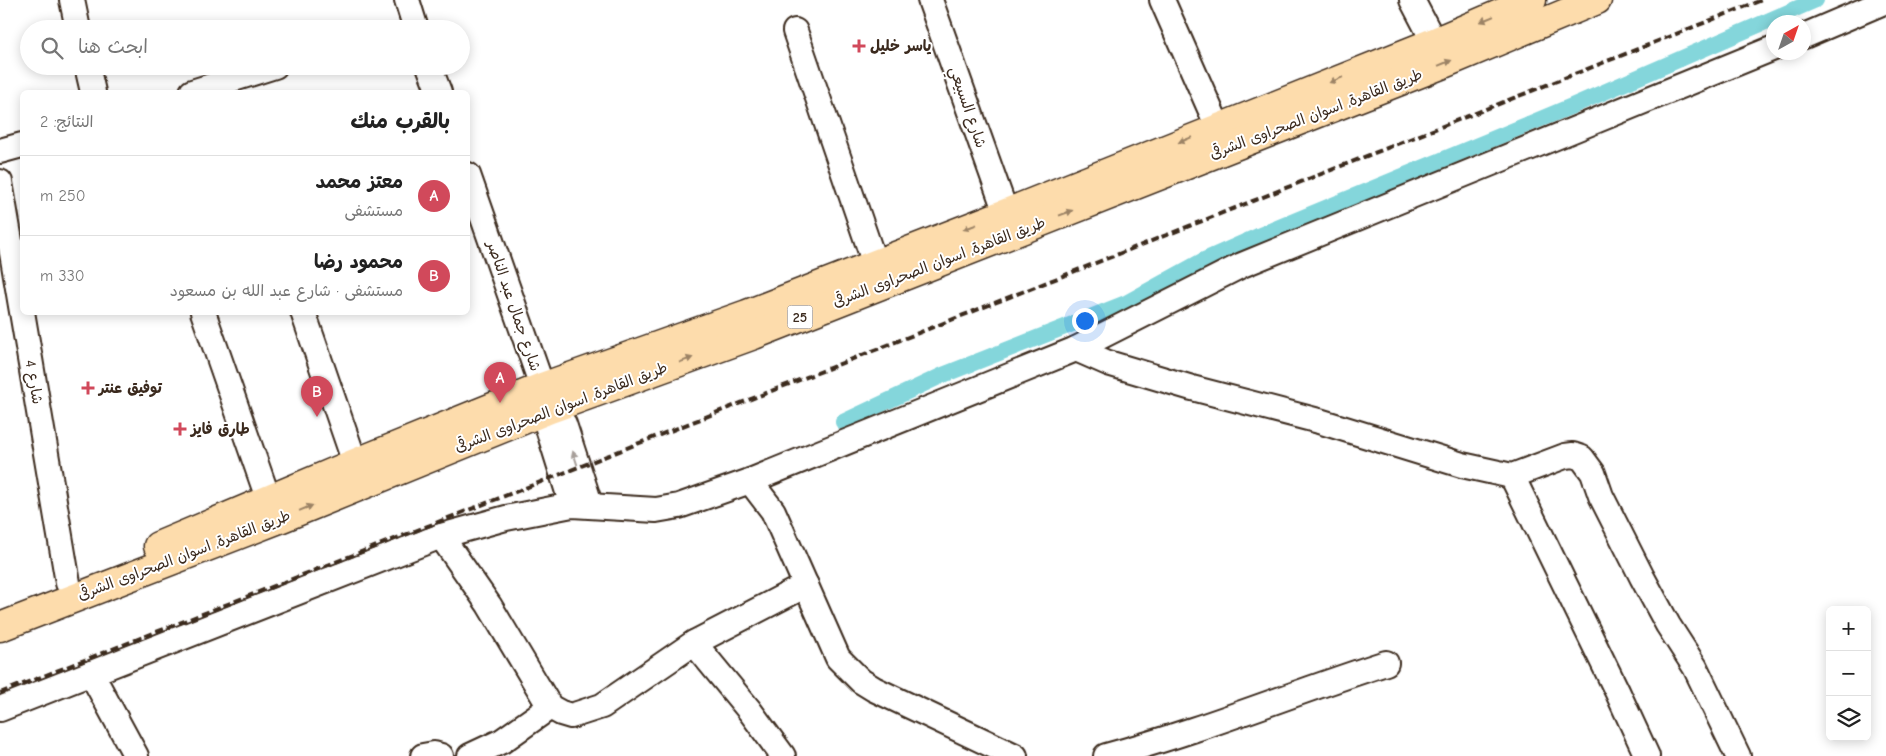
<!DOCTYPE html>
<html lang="ar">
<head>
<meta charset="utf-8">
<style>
	:root { --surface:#fff; --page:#f6f6f6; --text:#222; --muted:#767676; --line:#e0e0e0; --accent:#d1495b }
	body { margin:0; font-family:"Comic Neue","Playpen Sans Arabic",sans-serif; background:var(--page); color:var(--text); direction:rtl }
	.controls { position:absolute; right:15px; bottom:15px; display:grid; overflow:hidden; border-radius:8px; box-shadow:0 2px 12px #0003 }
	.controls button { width:45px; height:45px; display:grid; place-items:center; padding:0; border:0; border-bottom:1px solid var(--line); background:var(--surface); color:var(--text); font:25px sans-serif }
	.compass { position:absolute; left:1766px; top:15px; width:45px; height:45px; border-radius:50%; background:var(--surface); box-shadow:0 2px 12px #0003; rotate:40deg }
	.you { position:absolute; left:1084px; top:320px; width:18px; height:18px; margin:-12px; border:4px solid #fff; border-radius:50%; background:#1a73e8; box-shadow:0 0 0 8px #1a73e833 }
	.badge { display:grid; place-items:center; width:32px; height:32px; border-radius:50%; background:var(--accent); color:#fff; font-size:16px; font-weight:700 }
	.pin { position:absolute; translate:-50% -41px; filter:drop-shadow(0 1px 2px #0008) }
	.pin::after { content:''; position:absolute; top:26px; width:18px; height:15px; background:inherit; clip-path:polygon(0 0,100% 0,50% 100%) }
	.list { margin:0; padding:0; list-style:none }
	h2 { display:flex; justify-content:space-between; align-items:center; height:65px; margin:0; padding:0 20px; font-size:21px }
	h2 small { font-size:16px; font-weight:400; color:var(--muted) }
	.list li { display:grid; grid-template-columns:32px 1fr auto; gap:15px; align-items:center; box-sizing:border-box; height:80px; padding:0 20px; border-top:1px solid var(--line) }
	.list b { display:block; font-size:19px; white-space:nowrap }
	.list p { margin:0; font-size:16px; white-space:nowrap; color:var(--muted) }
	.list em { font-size:16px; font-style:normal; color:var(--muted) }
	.icon { flex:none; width:28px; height:28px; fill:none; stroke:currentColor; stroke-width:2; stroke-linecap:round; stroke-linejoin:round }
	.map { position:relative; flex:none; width:1886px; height:756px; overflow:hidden; direction:ltr }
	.search { position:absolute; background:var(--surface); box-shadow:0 2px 12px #0003; left:20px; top:20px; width:450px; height:55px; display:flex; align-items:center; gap:12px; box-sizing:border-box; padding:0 18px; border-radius:28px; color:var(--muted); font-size:19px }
	.panel { position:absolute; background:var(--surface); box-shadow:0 2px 12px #0003; left:20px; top:90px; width:450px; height:225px; border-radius:8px; direction:rtl }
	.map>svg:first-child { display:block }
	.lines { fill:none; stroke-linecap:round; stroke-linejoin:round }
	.canal { stroke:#84d6db; stroke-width:16 }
	.minor-casing { stroke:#3b2a1e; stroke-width:28 }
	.highway-casing { stroke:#3b2a1e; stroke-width:31 }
	.minor { stroke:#fff; stroke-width:24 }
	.highway { stroke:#fddcac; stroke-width:28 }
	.rail { stroke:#3b2a1e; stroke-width:4; stroke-dasharray:8 4; stroke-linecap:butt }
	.oneway { fill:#9c8365 }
	.oneway2 { fill:#a79f9a }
	.poi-dot { fill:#d1495b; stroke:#fff; stroke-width:2 }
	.labels { text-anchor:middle; stroke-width:4; stroke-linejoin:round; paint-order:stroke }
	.shield { fill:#fff; stroke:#766a62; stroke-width:1 }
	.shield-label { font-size:14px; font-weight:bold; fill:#3b2a1e }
	.poi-label { font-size:15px; font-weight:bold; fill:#3b2a1e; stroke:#fff; text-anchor:start }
	.street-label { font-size:15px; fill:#3b2a1e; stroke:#fff }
</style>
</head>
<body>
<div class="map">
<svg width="1886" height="756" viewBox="0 0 1886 756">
	<rect width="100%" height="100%" fill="#fff"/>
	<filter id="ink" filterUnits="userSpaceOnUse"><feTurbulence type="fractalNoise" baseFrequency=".02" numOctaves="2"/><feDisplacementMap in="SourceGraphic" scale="10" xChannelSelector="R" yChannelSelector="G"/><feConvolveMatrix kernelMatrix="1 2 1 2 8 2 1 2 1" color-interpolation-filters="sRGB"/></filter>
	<g filter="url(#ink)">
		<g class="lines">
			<!-- canal -->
			<path class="canal" d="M843 422 943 375 1126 303 1204 260 1258 236 1572 106 1816 0"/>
			<defs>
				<g id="minor">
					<path d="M72 0 78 29"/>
					<path d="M407 0 416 29"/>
					<path d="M930 0 1006 213"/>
					<path d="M1162 0 1218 127"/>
					<path d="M1412 0 1434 42"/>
					<path d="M795 31 875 264"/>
					<path d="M1804 36 1886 1"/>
					<path d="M87 66 93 92"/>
					<path d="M429 66 439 92"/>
					<path d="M192 92 275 66"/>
					<path d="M0 151 22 145"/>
					<path d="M468 175 550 409 564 424 590 504"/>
					<path d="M0 182 68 583"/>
					<path d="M203 312 269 501"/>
					<path d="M303 312 355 463"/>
					<path d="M1076 349 1108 363 1192 388 1319 421 1462 465 1512 476 1565 456 1573 455 1582 458 1593 473 1601 496 1642 577 1668 625 1695 667 1738 756"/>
					<path d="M550 409 547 425 572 505"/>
					<path d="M1512 476 1617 691 1647 756"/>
					<path d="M750 481 773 511 838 658 861 681 874 689 1015 756"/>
					<path d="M441 536 489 605 550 707 561 713 571 716 602 706 694 643 806 585"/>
					<path d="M694 643 750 711 783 756"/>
					<path d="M91 673 136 756"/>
					<path d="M0 709 441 536 506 518 572 505 656 510 679 506 750 481 1076 349 1242 265 1774 48"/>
					<path d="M423 756 434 754 441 756"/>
					<path d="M470 756 502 741 550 707"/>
					<path d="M1106 756C1201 731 1292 693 1386 663"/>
				</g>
				<g id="highway">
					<path d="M158 546 355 463 542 387 747 314 1006 213 1434 42 1532 0"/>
					<path d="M0 627 282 518 550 409 754 335 1441 65 1597 0"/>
				</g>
			</defs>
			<!-- minor casing -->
			<use href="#minor" class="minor-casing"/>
			<!-- highway casing -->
			<use href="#highway" class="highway-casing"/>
			<!-- minor -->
			<use href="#minor" class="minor"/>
			<!-- highway -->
			<use href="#highway" class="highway"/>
			<!-- rail -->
			<path class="rail" d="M0 693 561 474 1762 0"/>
		</g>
		<!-- one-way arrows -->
		<defs><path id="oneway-solid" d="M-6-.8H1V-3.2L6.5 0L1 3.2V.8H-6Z" transform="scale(1.25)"/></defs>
		<g class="oneway">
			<use href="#oneway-solid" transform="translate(1487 19) rotate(157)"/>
			<use href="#oneway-solid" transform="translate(1445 63) rotate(-22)"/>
			<use href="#oneway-solid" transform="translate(1336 80) rotate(158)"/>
			<use href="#oneway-solid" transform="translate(1185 140) rotate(158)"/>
			<use href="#oneway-solid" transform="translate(1066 213) rotate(-21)"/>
			<use href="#oneway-solid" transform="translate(970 227) rotate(159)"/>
			<use href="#oneway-solid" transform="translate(686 360) rotate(-20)"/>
			<use href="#oneway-solid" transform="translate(306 508) rotate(-22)"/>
		</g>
		<use class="oneway2" href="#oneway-solid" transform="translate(575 458) rotate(-108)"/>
	</g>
	<!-- markers -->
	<g class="poi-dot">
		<path d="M856.5 38.5h5v5h5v5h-5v5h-5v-5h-5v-5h5z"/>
		<path d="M85.5 380.5h5v5h5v5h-5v5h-5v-5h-5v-5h5z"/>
		<path d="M177.5 421.5h5v5h5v5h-5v5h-5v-5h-5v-5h5z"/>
	</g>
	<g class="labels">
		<!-- shield labels -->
		<rect class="shield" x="787.5" y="305.5" width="25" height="23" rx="4"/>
		<g class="shield-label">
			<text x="800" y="322">25</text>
		</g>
		<!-- poi labels -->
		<g class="poi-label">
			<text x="870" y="51">ياسر خليل</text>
			<text x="99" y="393">توفيق عنتر</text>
			<text x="191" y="434">طارق فايز</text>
		</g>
		<!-- street labels -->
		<g class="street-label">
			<text transform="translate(968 107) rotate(71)" y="5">شارع السبيعي</text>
			<text transform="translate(1316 114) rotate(-21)" y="5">طريق القاهرة, اسوان الصحراوى الشرقى</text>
			<text transform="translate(939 262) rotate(-21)" y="5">طريق القاهرة, اسوان الصحراوى الشرقى</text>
			<text transform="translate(514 306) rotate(71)" y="5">شارع جمال عبد الناصر</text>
			<text transform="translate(34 382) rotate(80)" y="5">شارع 4</text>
			<text transform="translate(561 407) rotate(-21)" y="5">طريق القاهرة, اسوان الصحراوى الشرقى</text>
			<text transform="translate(184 555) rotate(-21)" y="5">طريق القاهرة, اسوان الصحراوى الشرقى</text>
		</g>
	</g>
</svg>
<div class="controls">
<button>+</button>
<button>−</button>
<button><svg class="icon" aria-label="layers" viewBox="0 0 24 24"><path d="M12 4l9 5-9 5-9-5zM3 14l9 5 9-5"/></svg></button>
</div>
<svg class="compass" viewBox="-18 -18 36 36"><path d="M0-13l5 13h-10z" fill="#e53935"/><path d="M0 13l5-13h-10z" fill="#767676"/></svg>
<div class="you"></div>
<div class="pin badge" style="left:500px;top:403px">A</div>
<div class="pin badge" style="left:317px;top:417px">B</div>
<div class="search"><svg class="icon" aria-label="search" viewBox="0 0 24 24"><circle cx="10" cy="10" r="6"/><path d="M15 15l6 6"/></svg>ابحث هنا</div>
<section class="panel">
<h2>بالقرب منك<small>النتائج: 2</small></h2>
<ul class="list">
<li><span class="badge">A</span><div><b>معتز محمد</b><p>مستشفى</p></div><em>250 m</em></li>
<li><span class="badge">B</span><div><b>محمود رضا</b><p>مستشفى · شارع عبد الله بن مسعود</p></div><em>330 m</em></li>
</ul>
</section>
</div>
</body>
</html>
